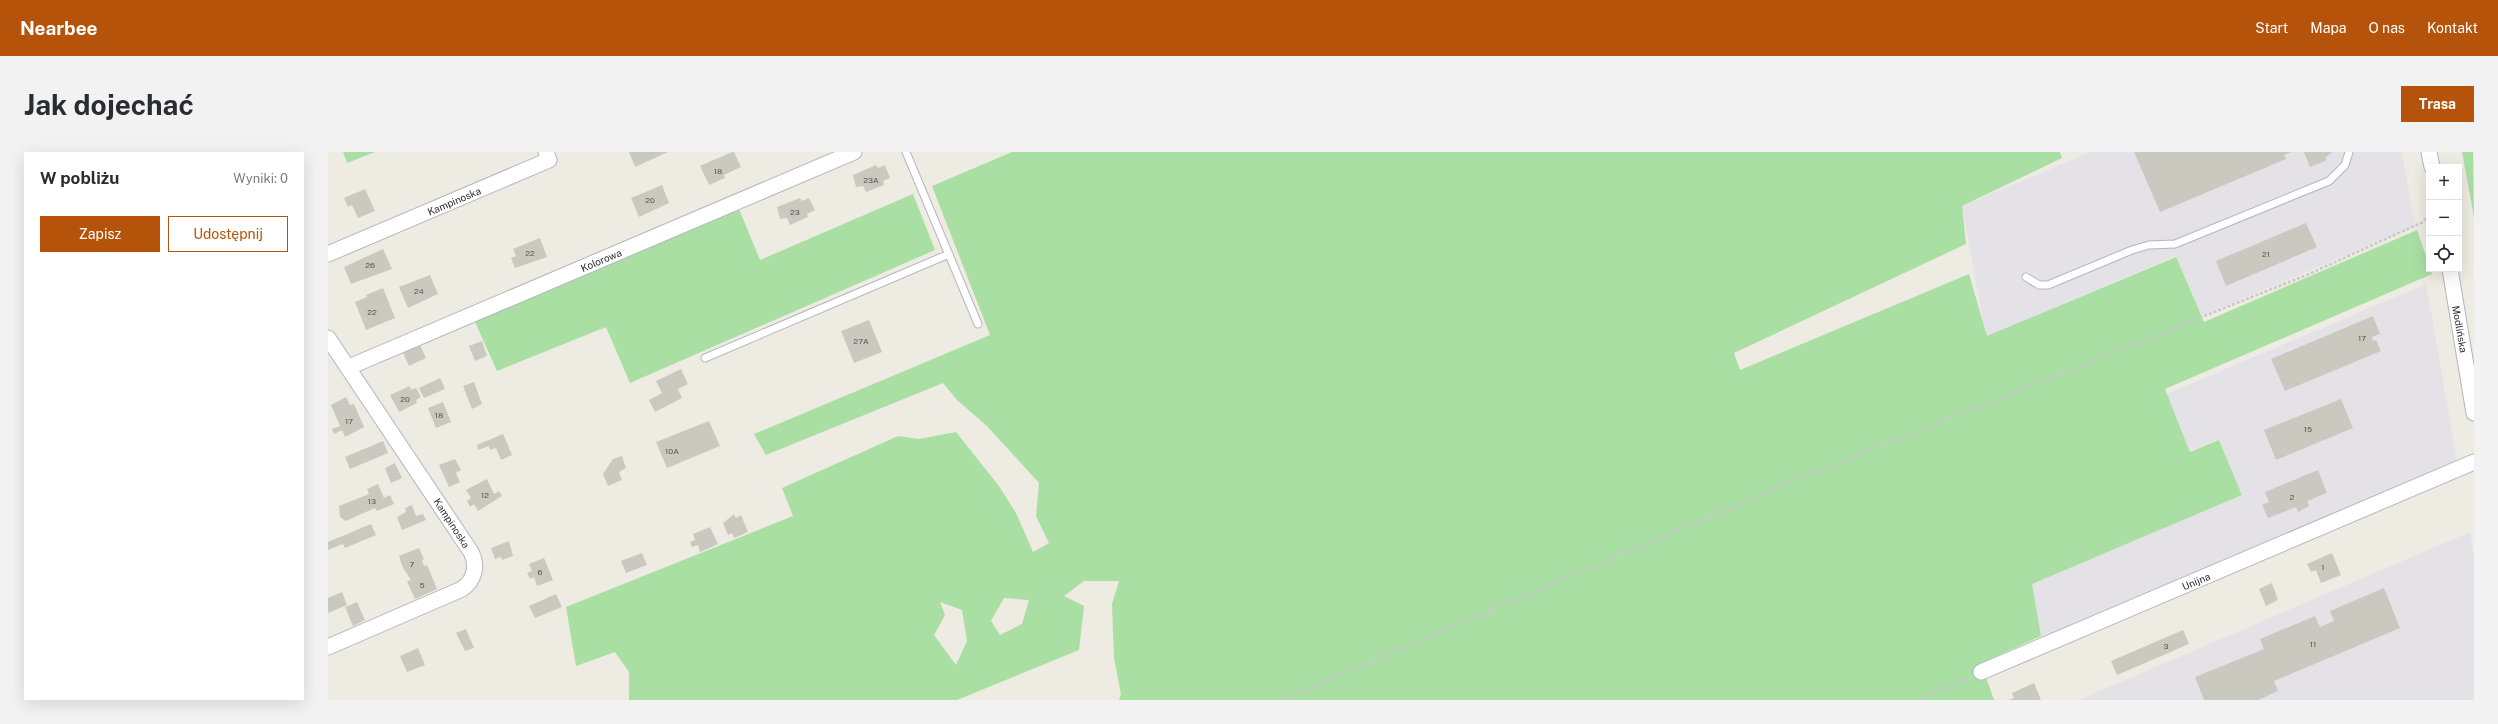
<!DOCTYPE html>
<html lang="pl">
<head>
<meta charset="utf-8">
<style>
	:root { --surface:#fff; --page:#f2f2f3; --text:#2b2b33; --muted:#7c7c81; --line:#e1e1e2; --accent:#b45309 }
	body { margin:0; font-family:"Public Sans",sans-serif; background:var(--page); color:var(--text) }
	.controls { position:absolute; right:12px; top:12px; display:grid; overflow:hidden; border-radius:0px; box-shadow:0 4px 16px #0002 }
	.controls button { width:36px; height:36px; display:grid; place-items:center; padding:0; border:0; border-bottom:1px solid var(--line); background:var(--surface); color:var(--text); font:20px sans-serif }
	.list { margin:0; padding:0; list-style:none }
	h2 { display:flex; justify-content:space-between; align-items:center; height:52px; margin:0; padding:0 16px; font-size:17px }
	h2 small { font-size:13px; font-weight:400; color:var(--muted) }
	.actions { display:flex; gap:8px; padding:12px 16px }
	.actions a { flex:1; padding:9px 0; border:1px solid var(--accent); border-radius:0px; text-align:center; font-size:14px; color:var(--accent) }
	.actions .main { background:var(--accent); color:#fff }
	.icon { flex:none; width:22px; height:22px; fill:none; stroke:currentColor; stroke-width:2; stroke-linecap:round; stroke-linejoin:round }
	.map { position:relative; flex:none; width:2146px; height:548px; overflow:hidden; border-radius:0px }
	header { display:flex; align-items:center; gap:24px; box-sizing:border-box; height:56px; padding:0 20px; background:var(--accent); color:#fff }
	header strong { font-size:19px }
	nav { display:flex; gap:22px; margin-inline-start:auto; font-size:14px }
	.intro { display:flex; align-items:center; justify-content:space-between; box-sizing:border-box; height:96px; padding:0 24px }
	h1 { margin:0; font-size:28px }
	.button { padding:10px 18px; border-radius:0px; background:var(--accent); color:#fff; font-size:14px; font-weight:700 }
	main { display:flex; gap:24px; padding:0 24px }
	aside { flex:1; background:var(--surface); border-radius:0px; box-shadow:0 4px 16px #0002 }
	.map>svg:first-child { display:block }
	.industrial { fill:#e4e1e7 }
	.green { fill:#a9dfa3; fill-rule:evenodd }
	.building { fill:#cac9bf }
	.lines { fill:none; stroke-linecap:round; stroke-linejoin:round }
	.lane-casing { stroke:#b5b5c0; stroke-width:9 }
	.street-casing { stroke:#b5b5c0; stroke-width:17 }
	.path { stroke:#c9c9c9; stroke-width:2.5; stroke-dasharray:3 2; stroke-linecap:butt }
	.lane { stroke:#fff; stroke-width:7 }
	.street { stroke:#fff; stroke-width:15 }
	.labels { text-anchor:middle; stroke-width:3; stroke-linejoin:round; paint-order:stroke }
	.number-label { font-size:8px; fill:#555552 }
	.street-label { font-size:10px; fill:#2e2e2e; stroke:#fff }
</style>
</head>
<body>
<header>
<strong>Nearbee</strong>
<nav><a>Start</a><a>Mapa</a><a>O nas</a><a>Kontakt</a></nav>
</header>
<div class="intro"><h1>Jak dojechać</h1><a class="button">Trasa</a></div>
<main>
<aside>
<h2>W pobliżu<small>Wyniki: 0</small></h2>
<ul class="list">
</ul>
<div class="actions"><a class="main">Zapisz</a><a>Udostępnij</a></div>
</aside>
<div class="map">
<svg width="2146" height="548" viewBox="0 0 2146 548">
	<rect width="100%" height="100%" fill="#eeebe2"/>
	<!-- industrial -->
	<g class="industrial">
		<path d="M1763 0H2074L2087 74 1873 164 1847 104 1658 185 1634 54Z"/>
		<path d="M2098 132 2130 314 1724 487 1713 484 1703 432 1914 343 1891 287 1862 299 1839 242Z"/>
		<path d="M2142 380 2146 405V548H1751Z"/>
	</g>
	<!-- green -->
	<g class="green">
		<path d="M15 0H47L19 11Z"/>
		<path d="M684 0H1732L1734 6 1634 54 1638 92 1406 201 1412 218 1641 122 1659 184 1848 105 1876 170 2089 78 2104 122 1837 237 1862 300 1891 288 1914 343 1704 432 1713 484 1653 511 1666 548H791L793 542 786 506 784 452 791 429H756L736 444 756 454 751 498 629 548H301V520L287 500 248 514 238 455 465 364 454 336 570 284 591 287 628 280 671 334 688 361 705 400 721 391 708 364 711 331 659 274 629 248 615 231 438 303 426 282 662 183 604 34ZM676 446 701 448 694 472 672 483 663 469ZM612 450 634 458 639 489 628 513 606 483 617 463Z"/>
		<path d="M2134 0H2145L2146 65Z"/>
		<path d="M585 42 607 98 302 231 278 175 169 219 147 170 411 57 432 108Z"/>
	</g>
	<!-- building -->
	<g class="building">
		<path d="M301 0H340L307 15Z"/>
		<path d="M404 0H406L413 15 396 23 397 26 381 33 372 14Z"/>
		<path d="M1806 0H1964L1956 3 1958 7 1832 60Z"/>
		<path d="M1976 0H2004L1997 6 1999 8 1982 15Z"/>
		<path d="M548 13 550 16 557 13 562 26 555 29 556 33 538 40 535 34 528 35 525 23Z"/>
		<path d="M334 33 341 51 311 65 303 46Z"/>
		<path d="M37 37 47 59 30 66 24 53 20 55 16 46Z"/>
		<path d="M472 46 474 49 481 46 487 58 479 62 480 65 462 73 459 66 452 67 449 55Z"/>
		<path d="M1978 71 1989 95 1898 134 1888 109Z"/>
		<path d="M212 86 219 105 187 116 183 106 188 104 185 97Z"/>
		<path d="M55 97 64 117 23 132 16 115Z"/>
		<path d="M102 123 110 142 80 156 71 135Z"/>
		<path d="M55 136 67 166 38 178 27 150 39 145 38 143Z"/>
		<path d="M2045 164 2052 182 2044 185 2045 189 2048 188 2053 199 1957 239 1943 207Z"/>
		<path d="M541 168 554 200 526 211 513 179Z"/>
		<path d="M154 189 159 204 147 209 141 194Z"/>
		<path d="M92 193 98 206 81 214 75 201Z"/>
		<path d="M353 217 360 232 350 237 354 246 327 260 321 248 334 241 328 229Z"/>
		<path d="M112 226 117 237 96 246 91 236Z"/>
		<path d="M146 230 154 252 144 257 135 234Z"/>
		<path d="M82 234 83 238 88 236 93 245 88 248 89 251 71 260 62 243Z"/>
		<path d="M18 245 22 253 26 252 36 275 17 285 14 278 6 282 4 277 12 274 3 253Z"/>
		<path d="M2013 247 2025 276 1948 308 1936 278Z"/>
		<path d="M115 250 123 270 108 276 100 256Z"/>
		<path d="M381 269 392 294 339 316 328 290Z"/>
		<path d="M175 282 184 303 173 308 168 296 162 298 161 294 150 298 149 293Z"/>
		<path d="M55 289 60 301 22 317 17 305Z"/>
		<path d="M294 304 298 316 291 320 294 328 280 334 275 322 285 307Z"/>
		<path d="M127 307 133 318 128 321 132 330 121 335 111 313Z"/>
		<path d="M67 311 74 326 63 331 57 316Z"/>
		<path d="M1990 318 1999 341 1979 349 1981 354 1970 360 1968 355 1940 366 1934 353 1941 350 1937 340Z"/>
		<path d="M159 327 166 342 171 339 174 344 150 359 146 352 142 355 139 349 143 346 138 338Z"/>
		<path d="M50 332 56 346 62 343 66 352 49 359 47 356 18 369 12 365 11 354 41 342 39 337Z"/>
		<path d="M84 353 88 364 95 362 98 368 74 378 69 365 78 360 77 356Z"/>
		<path d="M406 362 408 366 413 363 420 380 406 386 404 381 400 383 395 371Z"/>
		<path d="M43 372 48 383 17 396 15 392 0 398V390Z"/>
		<path d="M382 375 390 392 372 400 370 393 364 395 362 390 367 388 365 382Z"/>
		<path d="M181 389 185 404 174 408 173 405 167 407 163 396Z"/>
		<path d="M91 396 96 407 94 408 96 414 99 413 109 437 87 447 79 429 83 428 75 416 71 404Z"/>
		<path d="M314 401 319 413 298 421 293 409Z"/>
		<path d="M2004 401 2013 423 1993 431 1988 418 1983 420 1979 412Z"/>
		<path d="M216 406 225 428 209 434 206 425 202 427 199 421 204 419 201 412Z"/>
		<path d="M1944 431 1950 448 1938 454 1931 437Z"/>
		<path d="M2056 436 2072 476 1946 529 1950 539 1930 548H1876L1867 525 1936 497 1932 487 1987 464 1992 475 2006 469 2002 459Z"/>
		<path d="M14 440 19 453 0 461V446Z"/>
		<path d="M228 442 234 455 207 466 201 454Z"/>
		<path d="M29 450 37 468 25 474 17 455Z"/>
		<path d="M138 477 146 496 137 499 128 481Z"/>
		<path d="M1855 478 1861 492 1789 523 1783 509Z"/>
		<path d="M90 496 97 513 79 520 72 504Z"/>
		<path d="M1706 531 1713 548H1681L1686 546 1684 541Z"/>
	</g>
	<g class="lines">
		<defs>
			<g id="lane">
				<path d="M578 0 650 172"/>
				<path d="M1698 125 1711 133H1720L1804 98 1821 93 1847 92 2001 29 2017 13 2021 0"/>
				<path d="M377 206 621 102"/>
			</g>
			<g id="street">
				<path d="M2101 0 2104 15"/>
				<path d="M0 102 221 8 218 0"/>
				<path d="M2122 117 2146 261"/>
				<path d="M0 186 143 400C150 413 147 428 134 437L0 495"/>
				<path d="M21 215 526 0"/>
				<path d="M1653 520 2146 310"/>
			</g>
		</defs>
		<!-- lane casing -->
		<use href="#lane" class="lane-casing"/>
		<!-- street casing -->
		<use href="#street" class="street-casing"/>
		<!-- path -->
		<g class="path">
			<path d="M953 548 1475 325 1981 122 2095 70 2101 63"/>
			<path d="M1591 548 1640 526"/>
		</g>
		<!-- lane -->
		<use href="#lane" class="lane"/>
		<!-- street -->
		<use href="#street" class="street"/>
	</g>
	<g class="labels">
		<!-- number labels -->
		<g class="number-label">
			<text x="390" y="22">18</text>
			<text x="543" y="31">23A</text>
			<text x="322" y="51">20</text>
			<text x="467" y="63">23</text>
			<text x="202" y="104">22</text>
			<text x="1938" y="105">21</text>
			<text x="42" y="116">26</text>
			<text x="91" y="142">24</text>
			<text x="44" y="163">22</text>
			<text x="2034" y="189">17</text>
			<text x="533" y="192">27A</text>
			<text x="77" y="250">20</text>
			<text x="111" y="266">18</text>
			<text x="21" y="272">17</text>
			<text x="1980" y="280">15</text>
			<text x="344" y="302">10A</text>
			<text x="157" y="346">12</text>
			<text x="1964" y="348">2</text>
			<text x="44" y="352">13</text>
			<text x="84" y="415">7</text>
			<text x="1995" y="418">1</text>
			<text x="212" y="423">6</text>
			<text x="94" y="436">5</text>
			<text x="1985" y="495">11</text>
			<text x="1838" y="497">3</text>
		</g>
		<!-- street labels -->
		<g class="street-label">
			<text transform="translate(126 49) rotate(-23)" y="4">Kampinoska</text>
			<text transform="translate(273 108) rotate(-23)" y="4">Kolorowa</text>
			<text transform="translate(2132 177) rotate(80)" y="4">Modlińska</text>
			<text transform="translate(124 371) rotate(57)" y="4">Kampinoska</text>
			<text transform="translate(1868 429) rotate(-23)" y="4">Unijna</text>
		</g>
	</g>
</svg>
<div class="controls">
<button>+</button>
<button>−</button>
<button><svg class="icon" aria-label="locate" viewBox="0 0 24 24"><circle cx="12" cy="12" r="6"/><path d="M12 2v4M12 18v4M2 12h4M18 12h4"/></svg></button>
</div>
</div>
</main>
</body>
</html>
